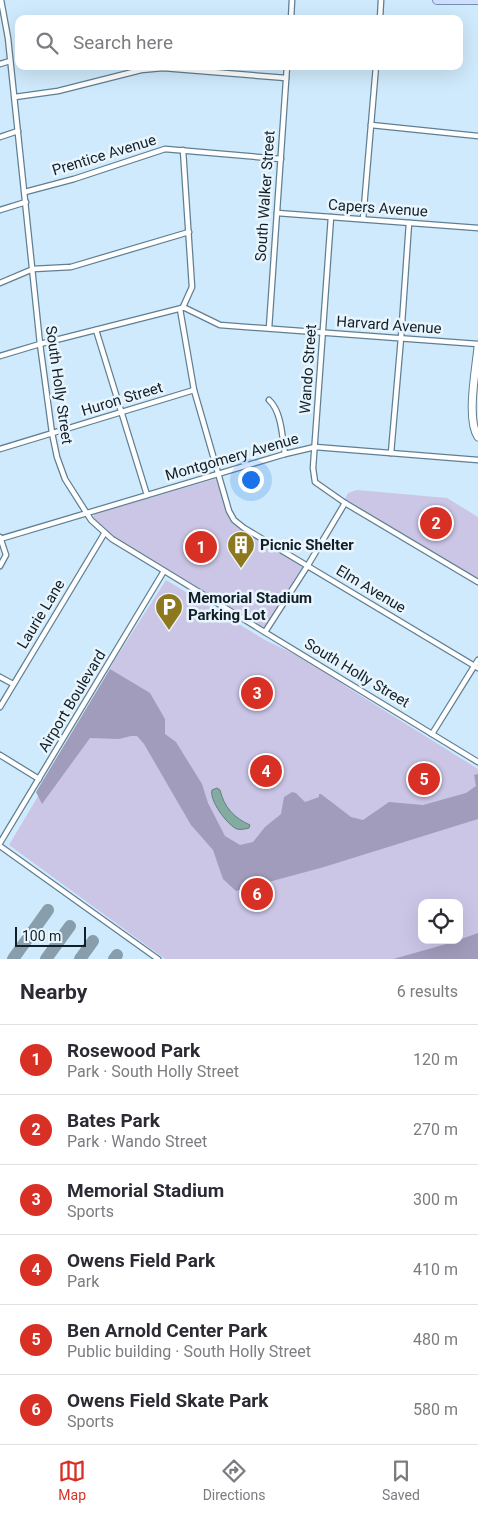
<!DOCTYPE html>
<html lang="en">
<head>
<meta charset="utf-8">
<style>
	:root { --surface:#fff; --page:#f2f2f3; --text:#2b2b33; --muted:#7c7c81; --line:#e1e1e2; --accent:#d93025 }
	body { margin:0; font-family:Roboto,sans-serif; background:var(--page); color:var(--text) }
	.controls { position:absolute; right:15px; bottom:15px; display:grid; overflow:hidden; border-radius:10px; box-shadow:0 5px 20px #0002 }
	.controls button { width:45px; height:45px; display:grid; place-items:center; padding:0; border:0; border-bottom:1px solid var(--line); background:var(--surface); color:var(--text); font:25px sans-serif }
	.scale { position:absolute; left:15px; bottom:12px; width:71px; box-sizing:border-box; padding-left:5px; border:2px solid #121f26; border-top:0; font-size:14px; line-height:18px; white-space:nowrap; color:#121f26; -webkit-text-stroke:4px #e8f5fe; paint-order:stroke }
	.you { position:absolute; left:250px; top:479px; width:18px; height:18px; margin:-12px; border:4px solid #fff; border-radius:50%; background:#1a73e8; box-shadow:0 0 0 8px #1a73e833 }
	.badge { display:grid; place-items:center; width:32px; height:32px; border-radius:50%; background:var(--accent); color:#fff; font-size:16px; font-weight:700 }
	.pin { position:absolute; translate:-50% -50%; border:2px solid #fff; box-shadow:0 1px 5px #0006 }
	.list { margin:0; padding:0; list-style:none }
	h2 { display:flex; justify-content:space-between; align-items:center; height:65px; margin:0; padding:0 20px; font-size:21px }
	h2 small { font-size:16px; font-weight:400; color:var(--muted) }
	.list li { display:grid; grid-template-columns:32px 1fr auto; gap:15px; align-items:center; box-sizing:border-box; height:70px; padding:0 20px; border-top:1px solid var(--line) }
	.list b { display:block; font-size:19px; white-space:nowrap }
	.list p { margin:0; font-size:16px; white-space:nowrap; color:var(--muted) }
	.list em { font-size:16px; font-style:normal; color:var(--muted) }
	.icon { flex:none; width:28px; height:28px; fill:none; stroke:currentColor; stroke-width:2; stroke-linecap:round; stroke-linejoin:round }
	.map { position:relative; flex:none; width:478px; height:959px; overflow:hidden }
	.search { position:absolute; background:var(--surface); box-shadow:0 5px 20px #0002; left:15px; right:15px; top:15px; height:55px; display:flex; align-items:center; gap:12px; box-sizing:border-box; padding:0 18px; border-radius:10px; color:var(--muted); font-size:19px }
	.sheet { height:485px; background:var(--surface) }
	nav { display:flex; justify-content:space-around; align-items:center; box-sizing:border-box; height:70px; border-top:1px solid var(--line); background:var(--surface); font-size:14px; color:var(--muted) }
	nav a { display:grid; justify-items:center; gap:2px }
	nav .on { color:var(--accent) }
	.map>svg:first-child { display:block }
	.green { fill:#cbc6e6; fill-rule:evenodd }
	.forest { fill:#a19cbb }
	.water { fill:#84aba2; stroke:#62817d }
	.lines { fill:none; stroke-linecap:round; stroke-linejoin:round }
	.taxiway { stroke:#889eac; stroke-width:12 }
	.street-casing { stroke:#607f92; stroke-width:7 }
	.secondary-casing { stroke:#607f92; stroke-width:9 }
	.primary-casing { stroke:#778db2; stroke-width:10 }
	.street { stroke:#fff; stroke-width:4.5 }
	.secondary { stroke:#fff; stroke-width:7 }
	.primary { stroke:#cedefe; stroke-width:8 }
	.labels { text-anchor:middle; stroke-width:5; stroke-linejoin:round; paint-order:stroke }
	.street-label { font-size:15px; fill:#121f26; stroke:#e8f5fe }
	.poi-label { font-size:15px; font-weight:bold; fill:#121f26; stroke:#e8f5fe; text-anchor:start }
</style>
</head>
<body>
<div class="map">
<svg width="478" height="959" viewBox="0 0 478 959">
	<rect width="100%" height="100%" fill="#cfeafc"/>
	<!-- green -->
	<g class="green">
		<path d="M215 479 218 481 227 514 231 522 302 567 267 624 263 627 120 541 100 527 93 517 95 514Z"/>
		<path d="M357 490 447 498 478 517V581L345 499 348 493Z"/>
		<path d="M166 580 265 640 311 662 350 689 478 769V959H165L9 845 85 717 114 661ZM422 903H459V940H422Z"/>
	</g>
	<!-- forest -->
	<g class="forest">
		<path d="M110 669 150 693 165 719V734L176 742 202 784 208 803 225 836 240 845 253 842 265 827 281 814 284 797 292 792 296 793 305 802 319 797V794H321L351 817 363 820 389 802 423 805 466 793 476 786 474 775 478 774V819L324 867 236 891 223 879 213 850 191 825 144 744 137 736H131L119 739 90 738 42 804 36 792Z"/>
		<path d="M478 933V959H393L450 943Z"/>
	</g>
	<!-- water -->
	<path class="water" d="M217 788 220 790C224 807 234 818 250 825L249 828C245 829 241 830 237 829 227 825 209 800 212 790Z"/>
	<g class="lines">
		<!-- taxiway -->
		<g class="taxiway">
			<path d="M13 959 48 910"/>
			<path d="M46 959 70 926"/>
			<path d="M80 959 93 941"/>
			<path d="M114 959 117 955"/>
		</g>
		<defs>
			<g id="street">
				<path d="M1 0 8 38 40 344 52 433 57 457 65 479 91 520 112 539 478 762"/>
				<path d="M291 19 292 0"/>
				<path d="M380 19 381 0"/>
				<path d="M0 64 10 61"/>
				<path d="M15 97 58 91 141 70 163 68 286 78"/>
				<path d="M371 125 478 136"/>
				<path d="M0 137 18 131"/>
				<path d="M183 150 192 287 183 307"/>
				<path d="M25 192 74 179 165 149 281 159"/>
				<path d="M0 210 26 202"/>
				<path d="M277 213 478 228"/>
				<path d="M331 217 313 468 315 482 345 503 478 582"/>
				<path d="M363 219 376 66"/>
				<path d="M0 283 33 269 71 267 189 232"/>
				<path d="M183 307 220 325 478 344"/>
				<path d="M180 309 194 390 229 511 234 520 244 528 478 668"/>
				<path d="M269 328 287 66"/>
				<path d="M96 330 147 495"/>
				<path d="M0 356 40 344 182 308"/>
				<path d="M269 400C282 412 282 437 285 454"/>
				<path d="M0 449 194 390"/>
				<path d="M391 453 401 338 409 223"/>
				<path d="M0 537 6 555 0 566"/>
				<path d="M0 539 285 454 315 447 478 460"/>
				<path d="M265 632 308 565 345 503"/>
				<path d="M0 677 13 684"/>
				<path d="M0 707 104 534"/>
				<path d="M432 734 478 660"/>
				<path d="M0 755 39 779"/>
				<path d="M0 843 164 571"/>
				<path d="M0 846 158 959"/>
			</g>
			<path id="secondary" d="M478 347C476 369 466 419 478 437"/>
			<path id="primary" d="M437 0H478"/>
		</defs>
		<!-- street casing -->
		<use href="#street" class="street-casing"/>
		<!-- secondary casing -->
		<use href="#secondary" class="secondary-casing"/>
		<!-- primary casing -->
		<use href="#primary" class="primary-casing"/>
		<!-- street -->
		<use href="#street" class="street"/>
		<!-- secondary -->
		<use href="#secondary" class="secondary"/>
		<!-- primary -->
		<use href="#primary" class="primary"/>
	</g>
	<!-- icons -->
	<defs>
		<symbol id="building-pin" viewBox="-11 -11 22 30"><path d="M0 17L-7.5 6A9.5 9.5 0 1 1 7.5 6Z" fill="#8e781e" stroke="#e8f5fe"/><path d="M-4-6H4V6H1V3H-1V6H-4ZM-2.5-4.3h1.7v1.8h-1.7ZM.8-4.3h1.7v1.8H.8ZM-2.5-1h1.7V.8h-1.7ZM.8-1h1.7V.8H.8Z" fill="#fff"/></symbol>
		<symbol id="parking-pin" viewBox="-11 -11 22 30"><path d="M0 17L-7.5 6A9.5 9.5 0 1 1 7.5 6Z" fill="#8e781e" stroke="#e8f5fe"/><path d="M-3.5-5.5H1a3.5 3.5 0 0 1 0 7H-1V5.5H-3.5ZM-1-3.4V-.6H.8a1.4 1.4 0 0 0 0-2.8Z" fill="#fff"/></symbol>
	</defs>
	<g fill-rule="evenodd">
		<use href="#building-pin" x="225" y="529" width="32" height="43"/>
		<use href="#parking-pin" x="153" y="591" width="32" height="43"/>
	</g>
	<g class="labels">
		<!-- street labels -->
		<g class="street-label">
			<text transform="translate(104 155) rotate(-17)" y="5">Prentice Avenue</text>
			<text transform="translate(265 196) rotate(-86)" y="5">South Walker Street</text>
			<text transform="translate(378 208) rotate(4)" y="5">Capers Avenue</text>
			<text transform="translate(389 325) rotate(4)" y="5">Harvard Avenue</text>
			<text transform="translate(308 369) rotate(-86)" y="5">Wando Street</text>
			<text transform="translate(59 385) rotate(82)" y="5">South Holly Street</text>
			<text transform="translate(122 399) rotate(-17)" y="5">Huron Street</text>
			<text transform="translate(232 457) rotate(-16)" y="5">Montgomery Avenue</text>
			<text transform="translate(371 589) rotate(31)" y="5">Elm Avenue</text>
			<text transform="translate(41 614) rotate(-59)" y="5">Laurie Lane</text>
			<text transform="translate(357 673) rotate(31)" y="5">South Holly Street</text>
			<text transform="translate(72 701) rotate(-59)" y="5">Airport Boulevard</text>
		</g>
		<!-- poi labels -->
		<g class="poi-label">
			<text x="260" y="550">Picnic Shelter</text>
			<text x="188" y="603">Memorial Stadium<tspan x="188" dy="17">Parking Lot</tspan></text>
		</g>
	</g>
</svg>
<div class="controls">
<button><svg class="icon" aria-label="locate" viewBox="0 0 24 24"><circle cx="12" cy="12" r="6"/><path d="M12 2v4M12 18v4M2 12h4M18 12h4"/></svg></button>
</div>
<div class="scale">100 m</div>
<div class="you"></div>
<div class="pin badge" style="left:201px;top:547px">1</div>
<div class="pin badge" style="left:436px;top:523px">2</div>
<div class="pin badge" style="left:257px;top:693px">3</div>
<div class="pin badge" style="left:266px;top:771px">4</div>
<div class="pin badge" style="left:424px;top:779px">5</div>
<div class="pin badge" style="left:257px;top:894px">6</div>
<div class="search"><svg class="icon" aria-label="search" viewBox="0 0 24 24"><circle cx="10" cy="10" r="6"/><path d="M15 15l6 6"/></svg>Search here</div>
</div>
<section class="sheet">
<h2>Nearby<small>6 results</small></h2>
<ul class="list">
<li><span class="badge">1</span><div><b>Rosewood Park</b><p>Park · South Holly Street</p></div><em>120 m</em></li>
<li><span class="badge">2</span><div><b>Bates Park</b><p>Park · Wando Street</p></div><em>270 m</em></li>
<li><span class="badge">3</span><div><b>Memorial Stadium</b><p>Sports</p></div><em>300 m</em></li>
<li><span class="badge">4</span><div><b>Owens Field Park</b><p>Park</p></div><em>410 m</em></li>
<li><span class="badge">5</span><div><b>Ben Arnold Center Park</b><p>Public building · South Holly Street</p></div><em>480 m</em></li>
<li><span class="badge">6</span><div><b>Owens Field Skate Park</b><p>Sports</p></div><em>580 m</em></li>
</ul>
</section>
<nav>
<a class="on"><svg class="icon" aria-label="map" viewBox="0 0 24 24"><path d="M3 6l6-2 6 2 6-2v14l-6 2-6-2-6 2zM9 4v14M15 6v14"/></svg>Map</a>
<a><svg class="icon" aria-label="directions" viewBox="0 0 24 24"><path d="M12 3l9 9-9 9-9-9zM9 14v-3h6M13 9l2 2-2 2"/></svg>Directions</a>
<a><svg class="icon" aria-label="saved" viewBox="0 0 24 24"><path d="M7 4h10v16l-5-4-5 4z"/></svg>Saved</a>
</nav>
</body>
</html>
